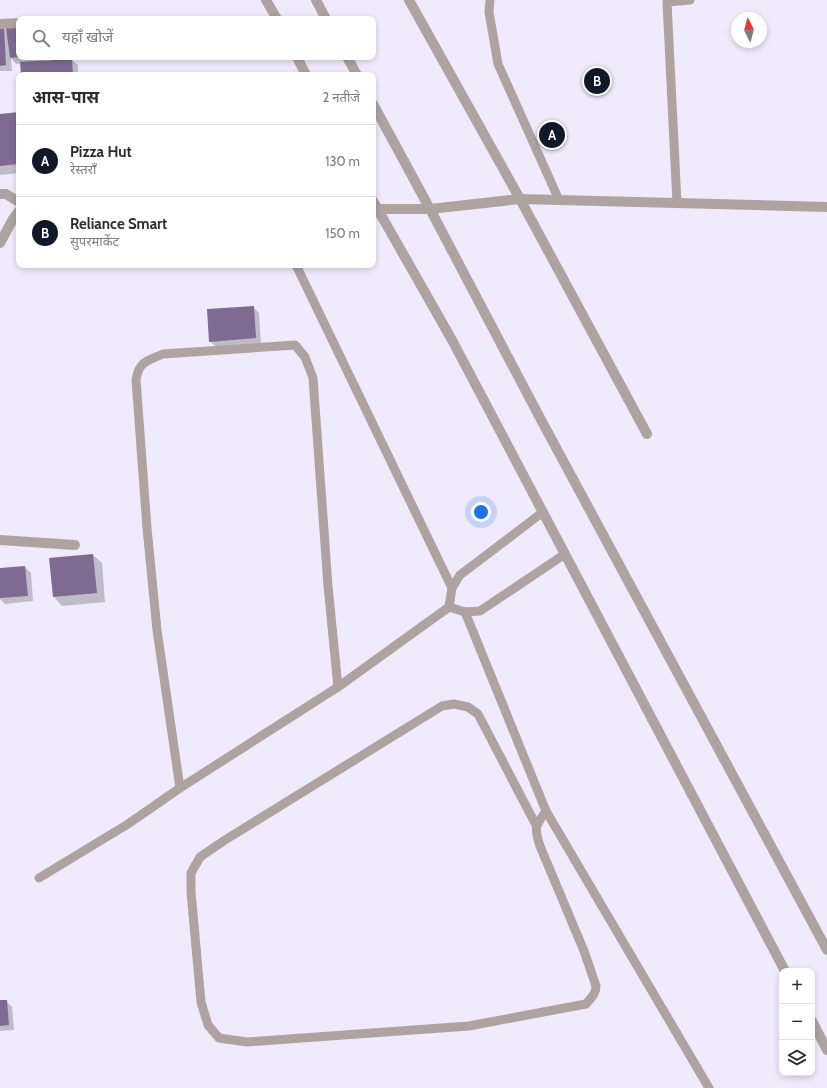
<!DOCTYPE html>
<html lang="hi">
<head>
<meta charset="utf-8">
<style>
	:root { --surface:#fff; --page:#f2f2f3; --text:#2b2b33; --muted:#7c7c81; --line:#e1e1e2; --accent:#111827 }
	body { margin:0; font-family:Cabin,"Noto Sans Devanagari",sans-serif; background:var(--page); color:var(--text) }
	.controls { position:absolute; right:12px; bottom:12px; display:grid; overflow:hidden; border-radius:8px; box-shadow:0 2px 6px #0003 }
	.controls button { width:36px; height:36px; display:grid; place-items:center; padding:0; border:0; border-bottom:1px solid var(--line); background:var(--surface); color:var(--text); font:20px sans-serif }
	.compass { position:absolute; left:731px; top:12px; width:36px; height:36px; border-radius:50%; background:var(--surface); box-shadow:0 2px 6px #0003; rotate:354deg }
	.you { position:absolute; left:481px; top:512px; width:14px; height:14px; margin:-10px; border:3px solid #fff; border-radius:50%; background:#1a73e8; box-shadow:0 0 0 6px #1a73e833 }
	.badge { display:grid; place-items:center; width:26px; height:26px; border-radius:50%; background:var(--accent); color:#fff; font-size:13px; font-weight:700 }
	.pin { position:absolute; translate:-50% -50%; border:2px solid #fff; box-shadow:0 1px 4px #0006 }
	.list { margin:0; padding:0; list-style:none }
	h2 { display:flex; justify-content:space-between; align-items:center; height:52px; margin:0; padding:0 16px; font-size:17px }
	h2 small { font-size:13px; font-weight:400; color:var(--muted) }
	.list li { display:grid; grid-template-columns:26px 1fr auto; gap:12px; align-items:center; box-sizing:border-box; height:72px; padding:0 16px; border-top:1px solid var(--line) }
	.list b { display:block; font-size:15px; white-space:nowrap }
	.list p { margin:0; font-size:13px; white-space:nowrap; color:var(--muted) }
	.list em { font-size:13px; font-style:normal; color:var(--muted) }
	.icon { flex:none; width:22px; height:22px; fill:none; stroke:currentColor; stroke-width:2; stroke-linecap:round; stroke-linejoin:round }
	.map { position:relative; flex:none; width:827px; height:1088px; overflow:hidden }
	.search { position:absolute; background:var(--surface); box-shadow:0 2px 6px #0003; left:16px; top:16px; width:360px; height:44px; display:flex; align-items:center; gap:10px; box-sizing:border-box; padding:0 14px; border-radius:8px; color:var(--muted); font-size:15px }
	.panel { position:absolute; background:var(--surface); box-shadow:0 2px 6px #0003; left:16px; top:72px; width:360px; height:196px; border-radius:8px }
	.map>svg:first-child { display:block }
	.shadow { fill:#0003 }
	.building { fill:#7f6b92 }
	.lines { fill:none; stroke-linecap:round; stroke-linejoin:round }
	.service { stroke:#aea3a0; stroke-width:9 }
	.minor { stroke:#aea3a0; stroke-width:10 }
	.tertiary { stroke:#aea3a0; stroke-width:10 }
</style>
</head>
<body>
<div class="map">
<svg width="827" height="1088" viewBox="0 0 827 1088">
	<rect width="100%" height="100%" fill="#efebfc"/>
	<!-- shadow -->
	<g class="shadow">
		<path d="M0 28H4L8 32 19 28V57H46V61L72 60 78 65V75H22V63L16 64 11 58 12 71H0Z"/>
		<path d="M19 113V173L0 175V115Z"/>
		<path d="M253 307 259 313 261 344 216 347 210 341Z"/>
		<path d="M93 555 102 563 105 602 62 606 54 597 50 558Z"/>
		<path d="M25 567 31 573 33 601 5 604 0 599V569Z"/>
		<path d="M6 1001 12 1007 14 1030 0 1031V1002Z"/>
	</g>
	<!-- building -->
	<g class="building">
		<path d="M0 27H4L6 65 0 66Z"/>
		<path d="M19 27V57L10 58 6 28Z"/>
		<path d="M72 59 73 75H21L20 62Z"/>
		<path d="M19 112V164L0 166V114Z"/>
		<path d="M254 306 256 338 209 342 207 309Z"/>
		<path d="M93 554 97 593 53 597 49 558Z"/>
		<path d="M25 566 28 596 0 598V568Z"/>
		<path d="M0 1000H7L9 1025 0 1026Z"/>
	</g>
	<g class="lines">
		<!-- service -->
		<g class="service">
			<path d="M490 0 489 12 498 64 559 200"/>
			<path d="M677 203 667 2 690 0"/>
			<path d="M296 265 452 588"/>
			<path d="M543 512 460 575 452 588 449 607 465 612 480 611 565 554"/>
			<path d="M465 612 546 811 709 1088"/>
			<path d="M180 788 157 630 147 528 136 380C139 361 147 361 163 354L295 345 305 357 313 378 328 586 338 687"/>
			<path d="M536 825 478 714 468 707 454 704 442 706 225 840 200 857 191 873V892L201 1002 208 1025 219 1038 247 1042 469 1026 586 1004C591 998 596 994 596 986L584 951 540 846C534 827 535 827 546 811"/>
			<path d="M39 878 128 824 180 788 338 687 449 607"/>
		</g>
		<!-- minor -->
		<g class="minor">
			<path d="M409 0 520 199 647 434"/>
			<path d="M0 24 19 23"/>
			<path d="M0 194H6L19 202"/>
			<path d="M0 540 75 545"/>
		</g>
		<!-- tertiary -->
		<g class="tertiary">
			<path d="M266 0 277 19"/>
			<path d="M316 0 326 19"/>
			<path d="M297 57 306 75"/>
			<path d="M347 57 357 75"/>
			<path d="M373 104 430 209 539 416 827 950"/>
			<path d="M373 201 452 340 785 971"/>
			<path d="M373 209H430L520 199 827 207"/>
			<path d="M0 243 13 219 19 211"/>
			<path d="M812 1021 827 1050"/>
		</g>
	</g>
</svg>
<div class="controls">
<button>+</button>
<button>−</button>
<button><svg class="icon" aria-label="layers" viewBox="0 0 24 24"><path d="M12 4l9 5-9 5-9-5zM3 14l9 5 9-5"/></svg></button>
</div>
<svg class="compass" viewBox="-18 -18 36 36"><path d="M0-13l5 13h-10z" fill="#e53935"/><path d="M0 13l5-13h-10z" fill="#7c7c81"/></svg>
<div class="you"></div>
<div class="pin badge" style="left:552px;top:135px">A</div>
<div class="pin badge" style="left:597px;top:81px">B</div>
<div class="search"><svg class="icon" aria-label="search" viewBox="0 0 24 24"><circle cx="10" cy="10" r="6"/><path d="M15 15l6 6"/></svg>यहाँ खोजें</div>
<section class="panel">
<h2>आस-पास<small>2 नतीजे</small></h2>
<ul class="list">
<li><span class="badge">A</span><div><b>Pizza Hut</b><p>रेस्तराँ</p></div><em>130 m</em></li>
<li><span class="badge">B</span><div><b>Reliance Smart</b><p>सुपरमार्केट</p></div><em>150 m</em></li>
</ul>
</section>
</div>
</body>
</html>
